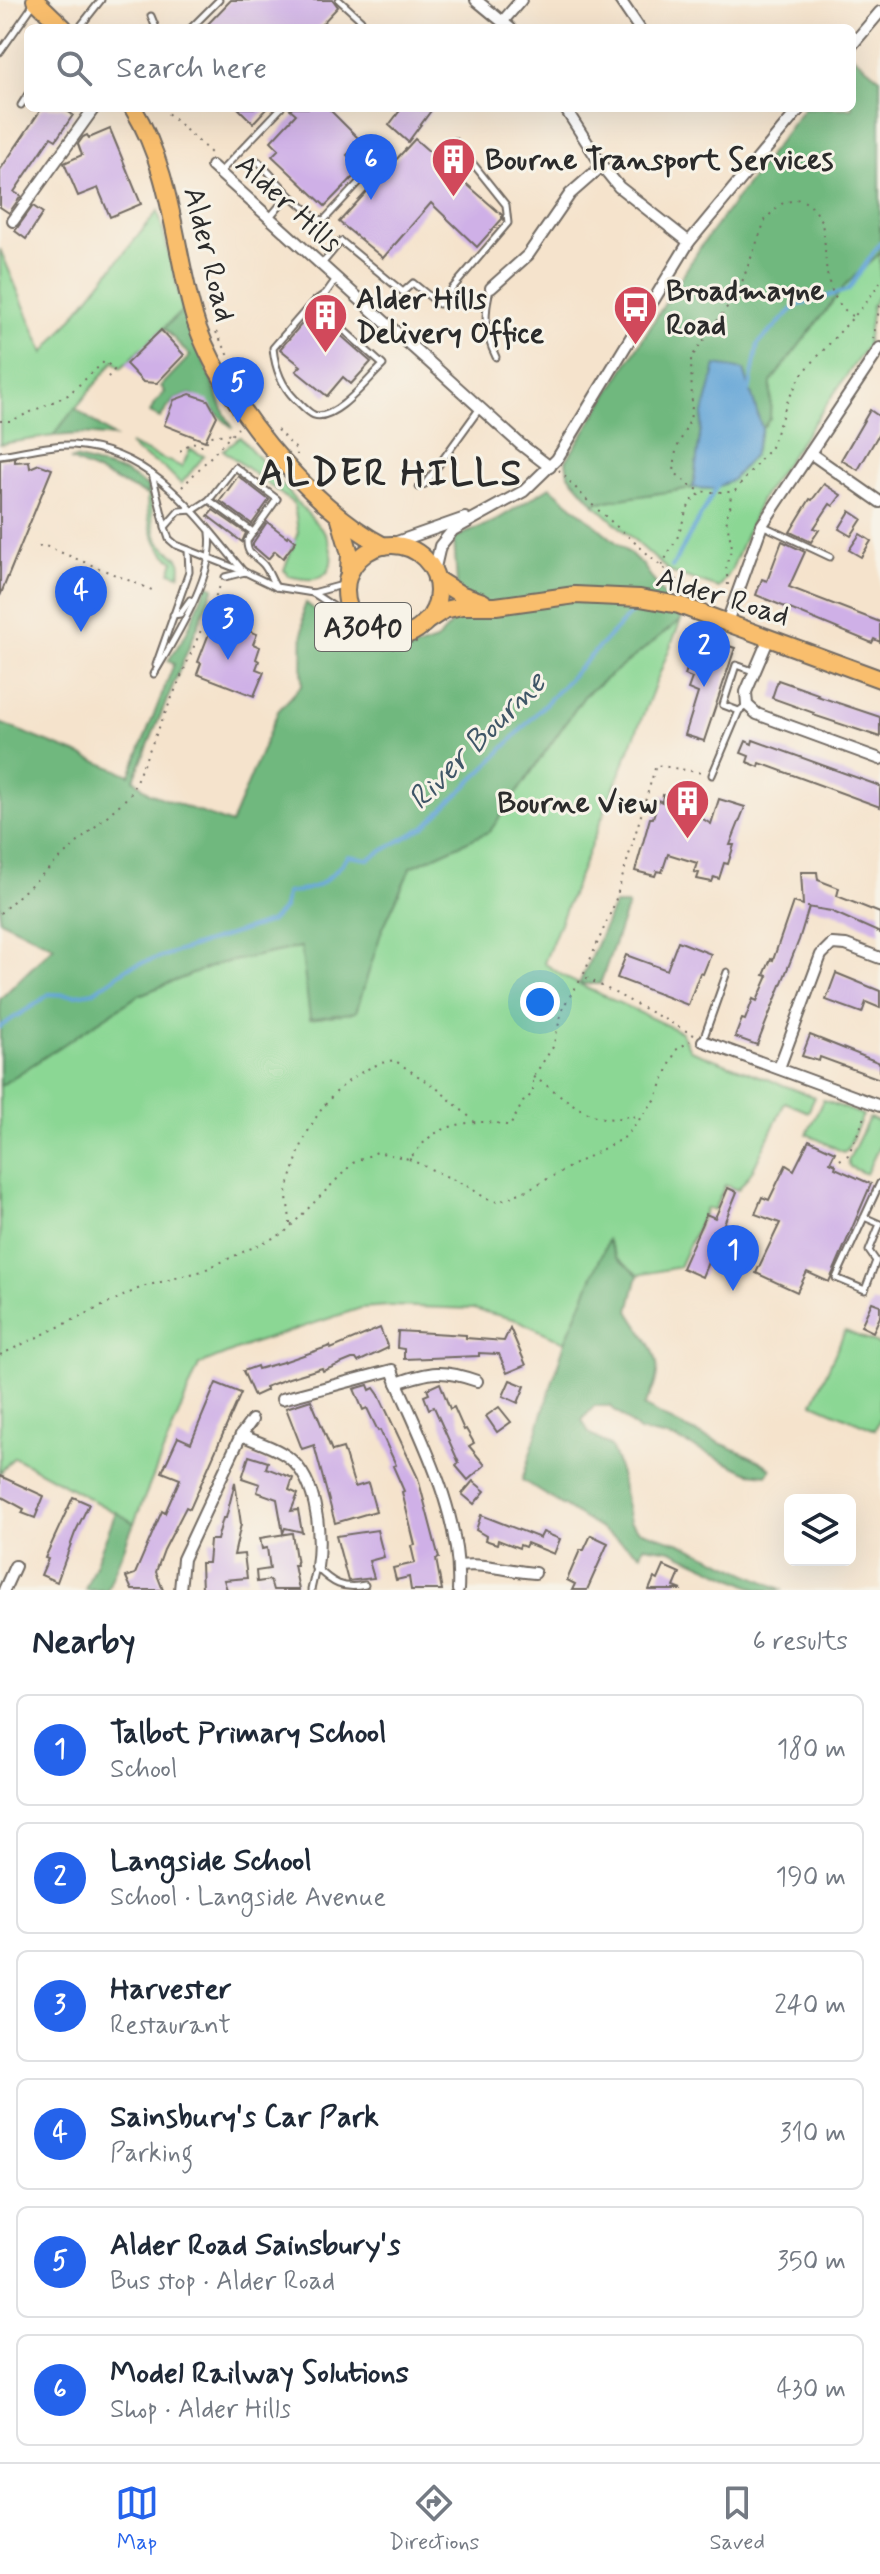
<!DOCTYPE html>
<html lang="en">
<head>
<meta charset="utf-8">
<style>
	:root { --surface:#fff; --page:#f2f2f3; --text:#1f2937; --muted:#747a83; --line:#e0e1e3; --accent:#2563eb }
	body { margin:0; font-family:Mynerve,sans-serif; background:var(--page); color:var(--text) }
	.controls { position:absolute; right:24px; bottom:24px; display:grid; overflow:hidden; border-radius:12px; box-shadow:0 8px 32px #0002 }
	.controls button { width:72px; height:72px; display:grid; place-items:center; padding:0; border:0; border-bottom:2px solid var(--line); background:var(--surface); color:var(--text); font:40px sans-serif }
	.you { position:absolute; left:540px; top:1002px; width:28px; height:28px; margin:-20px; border:6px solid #fff; border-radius:50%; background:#1a73e8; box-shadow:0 0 0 12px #1a73e833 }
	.badge { display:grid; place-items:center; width:52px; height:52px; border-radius:50%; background:var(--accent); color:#fff; font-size:26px; font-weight:700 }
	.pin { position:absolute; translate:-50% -66px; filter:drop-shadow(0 2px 4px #0008) }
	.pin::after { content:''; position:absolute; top:42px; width:28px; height:24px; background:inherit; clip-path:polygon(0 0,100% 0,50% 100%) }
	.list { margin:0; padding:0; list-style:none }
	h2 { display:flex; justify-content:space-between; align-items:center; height:104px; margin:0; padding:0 32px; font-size:34px }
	h2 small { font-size:26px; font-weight:400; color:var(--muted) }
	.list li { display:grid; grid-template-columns:52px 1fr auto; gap:24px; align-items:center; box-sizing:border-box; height:112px; margin:0 16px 16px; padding:0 16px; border:2px solid var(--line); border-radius:12px }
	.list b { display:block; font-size:30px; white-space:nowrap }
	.list p { margin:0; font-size:26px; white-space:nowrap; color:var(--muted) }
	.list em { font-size:26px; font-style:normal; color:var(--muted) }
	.icon { flex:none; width:44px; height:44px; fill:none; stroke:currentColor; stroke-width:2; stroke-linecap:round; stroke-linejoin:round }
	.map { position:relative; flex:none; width:880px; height:1590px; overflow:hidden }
	.search { position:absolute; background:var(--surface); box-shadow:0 8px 32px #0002; left:24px; right:24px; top:24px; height:88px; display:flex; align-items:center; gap:20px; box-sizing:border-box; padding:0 28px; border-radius:12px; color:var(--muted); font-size:30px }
	.sheet { height:872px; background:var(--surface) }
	nav { display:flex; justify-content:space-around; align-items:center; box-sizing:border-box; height:112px; border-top:2px solid var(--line); background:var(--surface); font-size:22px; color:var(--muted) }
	nav a { display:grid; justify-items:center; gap:4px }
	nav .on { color:var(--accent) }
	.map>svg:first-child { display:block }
	.green { fill:#8bd794; stroke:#5b8160; stroke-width:2 }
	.forest { fill:#70b87e; stroke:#4e7254; stroke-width:2 }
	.water { fill:#63a5d7; stroke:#476881; stroke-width:2 }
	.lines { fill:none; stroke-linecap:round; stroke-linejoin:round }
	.stream { stroke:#63a5d7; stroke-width:4 }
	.building { fill:#cfb0e7 }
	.lane-casing { stroke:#726b63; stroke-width:9 }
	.street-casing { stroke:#726b63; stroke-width:14 }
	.primary-casing { stroke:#726b63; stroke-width:20 }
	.path { stroke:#726b63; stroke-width:2; stroke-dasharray:2 6; stroke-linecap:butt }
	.lane { stroke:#fff; stroke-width:5 }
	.street { stroke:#fff; stroke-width:10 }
	.primary { stroke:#f9be6d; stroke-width:16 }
	.labels { text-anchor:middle; stroke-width:6; stroke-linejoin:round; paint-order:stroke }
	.shield { fill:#f7f3e8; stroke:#686764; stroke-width:2 }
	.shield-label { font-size:28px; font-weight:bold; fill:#2b2b2b }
	.poi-label { font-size:30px; font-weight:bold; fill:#2b2b2b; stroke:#f7f3e8; text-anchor:start }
	.street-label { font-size:30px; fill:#2b2b2b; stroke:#f7f3e8 }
	.water-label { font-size:32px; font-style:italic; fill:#3f5667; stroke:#f7f3e8 }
	.district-label { font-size:38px; font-weight:bold; letter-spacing:2px; fill:#2b2b2b; stroke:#f7f3e8 }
</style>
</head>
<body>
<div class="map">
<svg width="880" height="1590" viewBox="0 0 880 1590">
	<rect width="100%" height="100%" fill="#f7f3e8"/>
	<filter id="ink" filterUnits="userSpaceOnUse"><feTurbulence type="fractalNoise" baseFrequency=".0125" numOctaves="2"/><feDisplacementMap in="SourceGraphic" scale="16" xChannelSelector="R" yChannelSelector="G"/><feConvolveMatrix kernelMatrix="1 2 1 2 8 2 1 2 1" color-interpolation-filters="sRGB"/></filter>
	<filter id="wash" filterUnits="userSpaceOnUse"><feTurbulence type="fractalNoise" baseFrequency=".006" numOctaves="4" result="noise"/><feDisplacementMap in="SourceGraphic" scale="32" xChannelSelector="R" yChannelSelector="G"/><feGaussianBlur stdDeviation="1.8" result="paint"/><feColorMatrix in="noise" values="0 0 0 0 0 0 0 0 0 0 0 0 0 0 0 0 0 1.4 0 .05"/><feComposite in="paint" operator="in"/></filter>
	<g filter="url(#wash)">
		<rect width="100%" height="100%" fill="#f5e3cc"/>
		<!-- green -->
		<g class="green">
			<path d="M158 211 183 310 121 368 114 361 53 436 0 444V249L44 353Z"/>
			<path d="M880 253V292L872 306 867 346 761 499 731 571 719 588 670 572 593 503 693 488 714 489 753 456 762 429 770 418 771 382 847 283Z"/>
			<path d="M240 437 324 532C333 547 338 575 314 579 306 580 297 578 289 576L284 570 298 532 294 504 223 450Z"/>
			<path d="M129 444 182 467 190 449 204 456 181 484 166 469 135 451Z"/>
			<path d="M148 487C154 504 149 524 158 540 167 555 187 554 179 575L170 572 174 561C150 547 145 513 148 487Z"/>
			<path d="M681 620 544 963 568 979 681 1032 690 1050 815 1097 808 1112 785 1102 753 1170 738 1190 725 1185 714 1210 706 1208 679 1267 638 1275 616 1257 608 1241 565 1342 517 1320 473 1309 389 1306 361 1308 251 1344 199 1365 134 1523 14 1457 0 1473V1086L139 995 217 964 382 930 411 867 490 831 585 695Z"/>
			<path d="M823 1100 863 1115 847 1150 843 1152 807 1134Z"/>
			<path d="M869 1118 880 1122V1144L866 1174 850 1167 848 1161Z"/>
			<path d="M845 1331 880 1345V1418L875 1430 813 1403Z"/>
		</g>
		<!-- forest -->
		<g class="forest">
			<path d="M852 55 880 78V253L847 283 771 382 770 418 762 429 744 371 703 414 693 488 593 503 568 474 566 461 701 246 804 108H852Z"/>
			<path d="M183 310 225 414 233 428C215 415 211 401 190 394L174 400 160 418 150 413 154 404 165 392 161 386 190 356 164 328Z"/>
			<path d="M75 408 114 437 82 434 53 436Z"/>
			<path d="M75 458 126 473 148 487 147 495 71 460Z"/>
			<path d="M550 487 642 564 681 620 585 695 490 831 411 867 382 930 356 1012 310 1019 301 947 218 964 139 995 0 1086V999L54 946 0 920V723L130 775 174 664 168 661 186 634 207 584 214 587 134 779 149 793 231 824 278 711 302 685 303 611 306 603 368 652 401 653 436 641 459 616 454 538 493 522Z"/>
			<path d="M614 905H628L600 984H579Z"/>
			<path d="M608 1240 616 1257 638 1275 629 1311C651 1348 672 1363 644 1406 661 1415 678 1425 696 1433 713 1441 761 1458 771 1469L767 1475 749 1473 676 1439 639 1431 610 1406H594L582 1420 589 1433 611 1447 618 1465 630 1522 639 1530 680 1543 783 1590H758L671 1550 644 1546 641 1554 522 1480 565 1342Z"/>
			<path d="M116 1512 134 1523 107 1590H85Z"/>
		</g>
		<!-- water -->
		<path class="water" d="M716 365 744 370 762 429 753 456 732 480 714 489 693 488 703 414Z"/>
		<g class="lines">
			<!-- stream -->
			<g class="stream">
				<path d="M749 392 758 344 796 306 848 290 880 243"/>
				<path d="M672 567 719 483"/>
				<path d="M0 1027C16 1015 34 1007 49 994L75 995 94 992 129 967 270 922 284 908 286 893C318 890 329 881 348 856L368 859 424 827 486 767 634 610"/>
			</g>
		</g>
		<g id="blocks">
			<!-- building -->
			<g class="building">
				<path d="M231 0H333L338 7 318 28H204Z"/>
				<path d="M42 108H63L73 115 56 140 51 137 14 192 21 196 9 213 0 207V170Z"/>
				<path d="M238 108H267L253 123Z"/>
				<path d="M289 108H328L361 141 347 155 361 169 325 206 272 156 279 149 271 141 296 114Z"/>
				<path d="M402 108H433L408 142 389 125Z"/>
				<path d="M110 129 141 204 110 217 98 188 78 196 64 163 82 155 78 144 83 137 87 135 89 138Z"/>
				<path d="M415 139 502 215V219L477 247 431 203 383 258 339 222Z"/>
				<path d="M33 206 43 213 26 239 15 231Z"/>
				<path d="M313 311 371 362 351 384 343 377 327 396 296 371 301 366 280 349Z"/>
				<path d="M161 330 184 355 157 383 143 382 126 364Z"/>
				<path d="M190 394 208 400 217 416 205 441 164 425 174 400Z"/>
				<path d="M870 410 880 417V432L858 470 841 460Z"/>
				<path d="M15 458V462L29 461 30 468 39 464 52 469 0 596V460Z"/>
				<path d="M238 476 269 500 252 524 220 501Z"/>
				<path d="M824 484 841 495 833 506 830 504 814 528 819 530 811 542 790 532 810 499 812 500Z"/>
				<path d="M213 510 246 533 242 542 208 516Z"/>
				<path d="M850 511 862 519 851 536 839 529Z"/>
				<path d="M267 522 287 537 288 535 296 541 283 558 275 551 268 559 253 546V543Z"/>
				<path d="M860 534 871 541 861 557 849 550Z"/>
				<path d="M782 541 805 552 789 587 880 622V642L874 639 872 643 756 595 762 579 767 581Z"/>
				<path d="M213 623 230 630 233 625 257 634 253 644 260 647 256 659 259 661 256 669 264 672 254 696 197 674 201 663 198 662Z"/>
				<path d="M702 637 735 648 704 741 685 735 698 693 688 689 692 678 685 675 691 657 695 659Z"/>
				<path d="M778 680 818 694 817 696 880 717V737L813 715 814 713 772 698Z"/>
				<path d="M753 740 880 786V807L760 763 759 767 747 762 749 756 741 753 746 741 752 744Z"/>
				<path d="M663 795 683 799 680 807 684 809 683 815 698 816 711 824 719 799 745 807 730 845H734L728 864 724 863 719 879 714 877 712 882 697 879 699 873 694 872 697 863 668 854 662 872 657 871 655 876 635 871 650 818H653L658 800 662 802Z"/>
				<path d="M801 872H817L818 880 839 888 837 896 880 913V933L831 911 807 907H809L799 940 757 1045 735 1037 742 1019 745 1020 753 999 757 1001 768 976 764 975 771 959 773 960 793 902 803 905Z"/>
				<path d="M678 941 711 954 703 974 700 973 688 1005 617 978 626 955 667 970Z"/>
				<path d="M836 973 880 991V1008L866 1002 862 1013 826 1000Z"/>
				<path d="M810 1035 880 1063V1079L820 1057 819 1061 802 1056Z"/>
				<path d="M809 1140 835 1152 830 1162 836 1165 835 1168 871 1184 829 1282 807 1272 797 1292 756 1273 780 1223 755 1214 762 1197 769 1200 786 1165 794 1170Z"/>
				<path d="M728 1188 737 1192 702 1277 682 1268 706 1214 715 1218Z"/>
				<path d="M872 1302 880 1305V1317L873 1332 861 1326Z"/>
				<path d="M380 1328 388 1348 358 1362 356 1359H352L323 1371 322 1368 289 1378 265 1387 267 1390 254 1396 243 1371 257 1366 258 1369 283 1362 330 1346 331 1349Z"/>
				<path d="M510 1328 526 1365 507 1373 499 1354 479 1353V1356L404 1359V1349L397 1348 398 1331 466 1335V1338L504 1341Z"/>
				<path d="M510 1380 525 1386 518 1403 503 1396Z"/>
				<path d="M216 1383 241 1393 190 1509 186 1507 164 1550 156 1572 163 1590H132L126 1577 135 1574 162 1511 165 1513 180 1479 162 1472 178 1437 191 1443Z"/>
				<path d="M440 1383 450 1409 454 1407 464 1430 466 1429 474 1443 469 1446 485 1465 468 1480 456 1466 459 1463 434 1407 429 1409 424 1396 429 1394 427 1389Z"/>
				<path d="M368 1385 370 1390 374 1388 379 1395 418 1478 439 1558 436 1559 442 1590H411L409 1577 396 1580 393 1568 415 1563 411 1546 415 1545 402 1492 404 1491 393 1466 396 1465 380 1430 378 1431 367 1408 363 1410 354 1389Z"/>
				<path d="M311 1400 332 1451 343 1448 355 1487 368 1483 376 1511 335 1523 314 1445 302 1449 286 1408Z"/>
				<path d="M499 1407 511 1422 497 1432 486 1416Z"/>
				<path d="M249 1456 268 1462 266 1468 293 1478 289 1490 298 1494 291 1511 298 1510 302 1532 285 1528 283 1533 277 1499 257 1492 260 1484 242 1478Z"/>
				<path d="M0 1476 44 1496 35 1518 22 1513 24 1509 0 1496Z"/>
				<path d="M473 1481 485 1491 474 1504 462 1494Z"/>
				<path d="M235 1482 241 1524 234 1555 244 1554 247 1578 224 1580 227 1590H202L201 1563H208L210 1540H217L223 1518H226Z"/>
				<path d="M73 1497 89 1504 75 1533 57 1582 41 1575 48 1559 45 1558Z"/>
				<path d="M481 1515 540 1538 543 1532 560 1539 554 1554 527 1543 525 1547 520 1545 519 1548 498 1540 497 1544 485 1540 486 1536 476 1530Z"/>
				<path d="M377 1530 384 1557 369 1561 374 1578 348 1581 336 1536Z"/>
				<path d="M292 1533 297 1565H294L299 1590H273L270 1580 257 1582 256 1571 270 1569 267 1548 262 1549 260 1538Z"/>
				<path d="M591 1535 608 1543 587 1590H572L575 1584 567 1580 580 1550H584Z"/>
				<path d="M664 1566 680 1573 674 1587 682 1590H649L654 1578 658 1580Z"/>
			</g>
		</g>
	</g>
	<g filter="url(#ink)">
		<use href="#blocks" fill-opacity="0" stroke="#726b63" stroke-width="2"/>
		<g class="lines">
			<defs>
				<g id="lane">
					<path d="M339 0 361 20 354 28"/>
					<path d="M151 16 156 28"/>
					<path d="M79 28 101 0"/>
					<path d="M191 28 219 0"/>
					<path d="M0 52 33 5"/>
					<path d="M21 105 28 94"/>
					<path d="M258 161 289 194"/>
					<path d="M220 172 281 108"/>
					<path d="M270 217 289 194 317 219 324 220 389 150"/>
					<path d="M322 264 341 241 403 292 413 283 439 304 508 223 506 205 455 141"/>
					<path d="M490 289C484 315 484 333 496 357"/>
					<path d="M326 293 320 309 383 365C369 378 335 422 314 415 307 412 301 404 295 399 281 385 275 368 273 348L312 303 326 293 336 279"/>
					<path d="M0 455C23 452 50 444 73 445 153 450 197 516 244 572"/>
					<path d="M152 474 165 526"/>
					<path d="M419 487 425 484 480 408"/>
					<path d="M209 500 253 532"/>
					<path d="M762 525 830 557"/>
					<path d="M245 572 176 545 169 539 165 527 179 511 194 510 209 500 235 467 277 499 247 541C247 555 253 554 262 563 268 568 271 580 276 587"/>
					<path d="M225 577 245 572 276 587 313 593 346 584"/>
					<path d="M313 593 359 623"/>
					<path d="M173 615 180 614 190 600"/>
					<path d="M156 665 189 572 188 550"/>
					<path d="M154 674C174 640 216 573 210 533"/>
					<path d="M739 711 723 705 736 665 753 671"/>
					<path d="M712 775 739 711 747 705"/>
					<path d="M703 1040 727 972"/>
					<path d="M864 1217 880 1224 869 1251 876 1261 865 1290 836 1278 880 1183"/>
					<path d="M317 1568C332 1583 343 1590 365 1585"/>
					<path d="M311 1590 316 1568"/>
				</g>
				<g id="street">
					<path d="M476 0 510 28"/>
					<path d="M620 0 639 28"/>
					<path d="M503 21 521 0"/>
					<path d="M852 45 880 12"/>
					<path d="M565 108 602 166 619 187 689 242"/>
					<path d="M212 166 520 444 550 467"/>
					<path d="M13 221 94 108"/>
					<path d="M491 288 528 255 570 194 602 166"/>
					<path d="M810 453 880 502"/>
					<path d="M388 545 465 518"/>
					<path d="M434 572 440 546 453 530 524 491 557 459 689 242 800 108"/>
					<path d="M727 622 762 525 880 348"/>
					<path d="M769 638 746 692 747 705 757 714 880 759"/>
					<path d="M703 1041 880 1106"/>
					<path d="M779 1068 821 955 832 944 846 945 880 958"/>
					<path d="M282 1399 392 1370 397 1383"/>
					<path d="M241 1435C254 1441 269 1445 282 1453 317 1473 322 1531 317 1567"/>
					<path d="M459 1566C488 1563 508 1571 535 1573"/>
					<path d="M4 1590 15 1566"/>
					<path d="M180 1590 183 1559 241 1435 252 1420"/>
					<path d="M458 1590C462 1519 425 1446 397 1383 430 1371 443 1369 477 1381"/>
				</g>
				<g id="primary">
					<path d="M35 0 64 28"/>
					<path d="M133 108C171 170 174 245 193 313 215 393 310 508 384 546"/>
					<path d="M339 516 350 554 349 571"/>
					<circle cx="392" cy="591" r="46"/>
					<path d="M436 579 460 594 483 602"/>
					<path d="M424 623 444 610 462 606H496L575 595 640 598 679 605 880 679"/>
				</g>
			</defs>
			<!-- lane casing -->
			<use href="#lane" class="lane-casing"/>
			<!-- street casing -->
			<use href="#street" class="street-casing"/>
			<!-- primary casing -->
			<use href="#primary" class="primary-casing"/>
			<!-- path -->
			<g class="path">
				<path d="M162 108 211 153"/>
				<path d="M852 316C803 279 847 219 799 199L783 203 766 218 739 290 691 358 692 407 690 420 676 450 674 472 693 488 706 492H734L771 447 788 400 802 374 866 303 880 282"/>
				<path d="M216 332 243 382"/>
				<path d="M873 339 880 305"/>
				<path d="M0 421H11L68 395 105 361 114 370 108 377"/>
				<path d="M277 430 297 450V455"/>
				<path d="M180 451 192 442 203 446 211 436 234 433"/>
				<path d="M559 470 587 500 686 588"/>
				<path d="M182 487 238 428"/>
				<path d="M39 547 43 545 152 590"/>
				<path d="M662 566C666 557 670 550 675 542 685 525 683 499 705 492"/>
				<path d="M728 585 726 566 732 547 726 518 731 504 730 492"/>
				<path d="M684 593 686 588 709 597 724 595"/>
				<path d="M350 629C367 651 399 655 422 638"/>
				<path d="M0 913 130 795 220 586"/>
				<path d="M694 1035 583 976 614 905 656 765 703 773"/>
				<path d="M533 1077C566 1095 591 1130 631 1115L639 1119"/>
				<path d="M409 1159 467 1186 487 1199 498 1202 527 1190 625 1137 655 1100 676 1050 690 1041"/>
				<path d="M833 1164 848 1155 866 1115"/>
				<path d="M290 1224C290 1213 287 1203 287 1193 287 1186 292 1176 294 1169 306 1120 342 1070 394 1060L439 1090 474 1121"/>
				<path d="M0 1355 142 1287 202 1271 284 1233 353 1163 377 1152 409 1159C417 1151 426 1138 436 1133 458 1121 487 1119 510 1126L523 1102 533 1093V1077L553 1047 563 1007 583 976"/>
			</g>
			<!-- lane -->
			<use href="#lane" class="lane"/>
			<!-- street -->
			<use href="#street" class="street"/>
			<!-- primary -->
			<use href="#primary" class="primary"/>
		</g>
	</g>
	<!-- icons -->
	<defs>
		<symbol id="building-pin" viewBox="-11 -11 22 30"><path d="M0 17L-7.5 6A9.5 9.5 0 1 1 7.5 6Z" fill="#d1495b" stroke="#f7f3e8"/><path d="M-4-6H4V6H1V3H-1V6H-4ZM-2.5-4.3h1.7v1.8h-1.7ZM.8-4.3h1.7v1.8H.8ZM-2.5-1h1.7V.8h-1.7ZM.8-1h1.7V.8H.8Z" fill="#fff"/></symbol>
		<symbol id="bus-pin" viewBox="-11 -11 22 30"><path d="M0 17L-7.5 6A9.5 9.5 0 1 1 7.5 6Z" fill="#d1495b" stroke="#f7f3e8"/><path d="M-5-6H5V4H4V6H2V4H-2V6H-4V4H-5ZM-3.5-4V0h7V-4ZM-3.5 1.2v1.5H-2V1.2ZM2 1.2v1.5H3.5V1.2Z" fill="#fff"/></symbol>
	</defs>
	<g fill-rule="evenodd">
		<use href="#building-pin" x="428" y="134" width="51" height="69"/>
		<use href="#bus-pin" x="610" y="282" width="51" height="69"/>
		<use href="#building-pin" x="300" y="290" width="51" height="69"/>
		<use href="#building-pin" x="662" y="776" width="51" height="69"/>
	</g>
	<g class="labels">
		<!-- shield labels -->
		<rect class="shield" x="315" y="603" width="96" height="48" rx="6"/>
		<g class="shield-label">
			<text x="363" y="637">A3040</text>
		</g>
		<!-- poi labels -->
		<g class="poi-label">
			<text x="485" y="169">Bourne Transport Services</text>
			<text x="666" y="300">Broadmayne<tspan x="666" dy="34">Road</tspan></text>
			<text x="356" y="308">Alder Hills<tspan x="356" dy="34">Delivery Office</tspan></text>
			<text x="657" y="812" text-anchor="end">Bourne View</text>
		</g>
		<!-- street labels -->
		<g class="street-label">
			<text transform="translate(289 203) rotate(42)" y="10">Alder Hills</text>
			<text transform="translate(210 254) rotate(76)" y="10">Alder Road</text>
			<text transform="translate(723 596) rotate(17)" y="10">Alder Road</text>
		</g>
		<!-- water labels -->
		<g class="water-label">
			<text transform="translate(476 740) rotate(-45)" y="11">River Bourne</text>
		</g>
		<!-- district labels -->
		<g class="district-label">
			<text x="391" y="485">ALDER HILLS</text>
		</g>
	</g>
</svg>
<div class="controls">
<button><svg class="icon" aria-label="layers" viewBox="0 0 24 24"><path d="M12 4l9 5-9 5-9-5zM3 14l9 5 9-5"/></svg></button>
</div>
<div class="you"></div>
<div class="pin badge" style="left:733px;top:1291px">1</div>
<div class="pin badge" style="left:704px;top:687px">2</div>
<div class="pin badge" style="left:228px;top:660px">3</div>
<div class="pin badge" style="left:81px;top:632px">4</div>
<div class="pin badge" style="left:238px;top:423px">5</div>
<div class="pin badge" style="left:371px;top:200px">6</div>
<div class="search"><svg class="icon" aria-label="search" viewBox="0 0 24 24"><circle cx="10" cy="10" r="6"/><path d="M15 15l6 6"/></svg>Search here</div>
</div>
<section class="sheet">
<h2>Nearby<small>6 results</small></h2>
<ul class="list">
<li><span class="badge">1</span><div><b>Talbot Primary School</b><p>School</p></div><em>180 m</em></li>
<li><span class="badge">2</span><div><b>Langside School</b><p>School · Langside Avenue</p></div><em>190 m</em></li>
<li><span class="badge">3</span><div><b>Harvester</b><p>Restaurant</p></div><em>240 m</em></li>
<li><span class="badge">4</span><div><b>Sainsbury's Car Park</b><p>Parking</p></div><em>310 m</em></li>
<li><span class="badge">5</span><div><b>Alder Road Sainsbury's</b><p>Bus stop · Alder Road</p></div><em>350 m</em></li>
<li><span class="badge">6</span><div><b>Model Railway Solutions</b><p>Shop · Alder Hills</p></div><em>430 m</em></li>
</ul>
</section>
<nav>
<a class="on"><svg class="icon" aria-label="map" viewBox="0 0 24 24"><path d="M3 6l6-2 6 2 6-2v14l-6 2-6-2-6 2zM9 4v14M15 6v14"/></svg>Map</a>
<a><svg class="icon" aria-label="directions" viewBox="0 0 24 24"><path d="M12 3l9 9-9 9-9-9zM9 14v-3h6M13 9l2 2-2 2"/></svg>Directions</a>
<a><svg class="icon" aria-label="saved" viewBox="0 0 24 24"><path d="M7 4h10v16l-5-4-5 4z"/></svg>Saved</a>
</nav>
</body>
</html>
